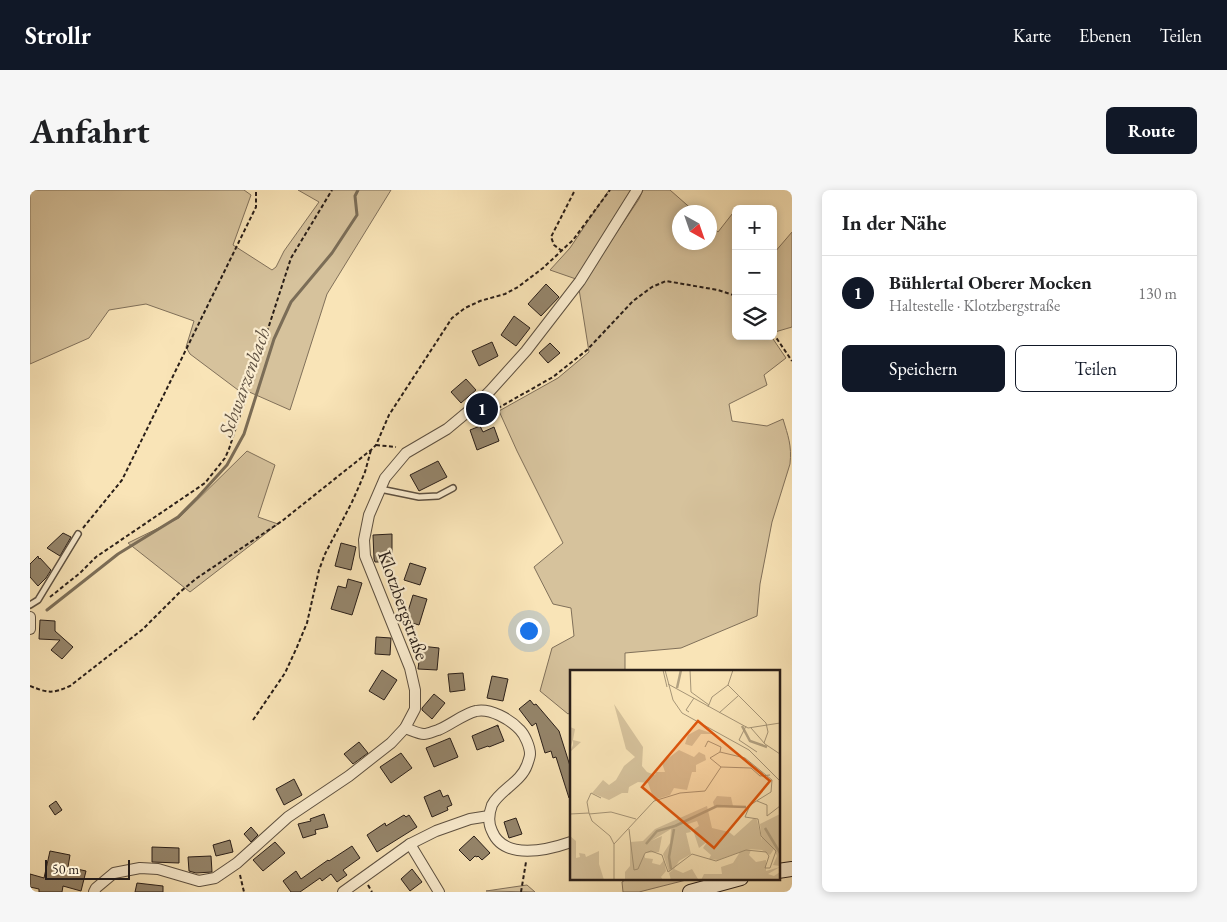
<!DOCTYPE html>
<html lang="de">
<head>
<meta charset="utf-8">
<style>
	:root { --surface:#fff; --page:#f6f6f6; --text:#202124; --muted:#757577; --line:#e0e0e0; --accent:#111827 }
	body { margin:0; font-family:"EB Garamond",serif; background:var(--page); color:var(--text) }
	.controls { position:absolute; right:15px; top:15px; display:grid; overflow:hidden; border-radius:8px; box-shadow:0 2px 8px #0003 }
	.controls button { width:45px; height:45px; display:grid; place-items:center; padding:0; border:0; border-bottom:1px solid var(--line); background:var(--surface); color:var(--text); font:25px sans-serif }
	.compass { position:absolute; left:642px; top:15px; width:45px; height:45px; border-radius:50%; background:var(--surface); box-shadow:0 2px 8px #0003; rotate:140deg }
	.scale { position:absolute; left:15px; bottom:12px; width:85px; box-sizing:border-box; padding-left:5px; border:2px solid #291e18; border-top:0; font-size:14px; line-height:18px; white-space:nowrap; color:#291e18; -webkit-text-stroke:4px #fbedd0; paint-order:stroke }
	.you { position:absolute; left:498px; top:440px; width:18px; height:18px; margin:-12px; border:4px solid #fff; border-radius:50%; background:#1a73e8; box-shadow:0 0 0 8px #1a73e833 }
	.badge { display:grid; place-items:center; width:32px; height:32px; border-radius:50%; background:var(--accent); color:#fff; font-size:16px; font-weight:700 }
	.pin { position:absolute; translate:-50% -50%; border:2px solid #fff; box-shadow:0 1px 5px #0006 }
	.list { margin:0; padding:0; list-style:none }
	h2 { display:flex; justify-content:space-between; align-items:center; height:65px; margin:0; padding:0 20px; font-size:21px }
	h2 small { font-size:16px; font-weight:400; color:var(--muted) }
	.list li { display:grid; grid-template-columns:32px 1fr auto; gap:15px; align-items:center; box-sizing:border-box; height:75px; padding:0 20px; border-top:1px solid var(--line) }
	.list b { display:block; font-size:19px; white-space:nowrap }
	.list p { margin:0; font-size:16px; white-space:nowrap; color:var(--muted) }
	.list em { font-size:16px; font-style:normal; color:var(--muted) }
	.actions { display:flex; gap:10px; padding:15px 20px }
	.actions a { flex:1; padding:11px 0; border:1px solid var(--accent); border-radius:8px; text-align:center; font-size:18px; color:var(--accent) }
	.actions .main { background:var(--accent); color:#fff }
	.icon { flex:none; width:28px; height:28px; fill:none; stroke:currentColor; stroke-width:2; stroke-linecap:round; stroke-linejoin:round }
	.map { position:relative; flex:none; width:762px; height:702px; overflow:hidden; border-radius:8px }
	header { display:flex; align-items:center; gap:30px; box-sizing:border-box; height:70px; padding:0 25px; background:var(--accent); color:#fff }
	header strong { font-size:24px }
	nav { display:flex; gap:28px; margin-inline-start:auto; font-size:18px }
	.intro { display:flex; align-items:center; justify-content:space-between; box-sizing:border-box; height:120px; padding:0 30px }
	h1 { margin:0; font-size:35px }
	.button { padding:12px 22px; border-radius:8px; background:var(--accent); color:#fff; font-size:18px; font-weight:700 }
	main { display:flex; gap:30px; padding:0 30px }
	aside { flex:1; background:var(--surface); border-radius:8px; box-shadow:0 2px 8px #0003 }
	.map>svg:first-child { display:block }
	.green { fill:#d6c29c; stroke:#80705a }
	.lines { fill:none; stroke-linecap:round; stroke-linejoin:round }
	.stream { stroke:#7b6d57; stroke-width:3 }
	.building { fill:#95856b; stroke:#291e18 }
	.lane-casing { stroke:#5d5040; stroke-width:8 }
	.street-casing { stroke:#5d5040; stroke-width:12 }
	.secondary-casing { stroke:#291e18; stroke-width:16 }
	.path { stroke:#291e18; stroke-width:2; stroke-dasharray:4 2.5; stroke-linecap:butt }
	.lane { stroke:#fbedd0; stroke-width:5 }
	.street { stroke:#fbedd0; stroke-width:10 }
	.secondary { stroke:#fbedd0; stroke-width:14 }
	.labels { text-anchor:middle; stroke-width:4.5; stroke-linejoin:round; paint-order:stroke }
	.street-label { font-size:19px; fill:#291e18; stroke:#fbedd0 }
	.water-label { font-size:20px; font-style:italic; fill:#605242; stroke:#fbedd0 }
	.inset-river { fill:none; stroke:#b2a181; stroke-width:2.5 }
	.inset-road { fill:none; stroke:#a69577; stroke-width:1 }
	.view { fill:#de560d; fill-opacity:0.15; stroke:#de560d; stroke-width:2.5 }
	.inset-edge { fill:none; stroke:#291e18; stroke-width:2.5 }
</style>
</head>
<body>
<header>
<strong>Strollr</strong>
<nav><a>Karte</a><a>Ebenen</a><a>Teilen</a></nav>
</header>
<div class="intro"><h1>Anfahrt</h1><a class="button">Route</a></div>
<main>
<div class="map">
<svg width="762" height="702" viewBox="0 0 762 702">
	<rect width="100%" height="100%" fill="#f9e4b7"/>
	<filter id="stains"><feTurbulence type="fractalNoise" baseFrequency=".004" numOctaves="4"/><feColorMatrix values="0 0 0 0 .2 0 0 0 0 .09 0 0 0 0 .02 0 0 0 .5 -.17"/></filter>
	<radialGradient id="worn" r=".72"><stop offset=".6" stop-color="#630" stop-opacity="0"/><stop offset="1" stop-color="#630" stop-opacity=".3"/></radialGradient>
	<!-- green -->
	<g class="green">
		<path d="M0 0H214L221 5 203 55 242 80 246 77 254 61 289 12 268 0H361L297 104 260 220 217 201 212 203 160 164 156 157 164 131 116 114 79 120 59 148 0 174Z"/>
		<path d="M579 0H601L546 89 520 80 540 58Z"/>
		<path d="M613 0H640L665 22H650V52H680V35L688 42 706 19V146H741L756 168 734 185 737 195 699 214 702 231 737 236 753 229C758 246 762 255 760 274L742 332 730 394 727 426 651 458 595 463V481H541V522L538 524 510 501 522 458 544 446 541 418 523 414 504 377 533 353 487 261 469 221 528 188 559 162 549 99 609 9Z"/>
		<path d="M762 42V137L745 142 743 140V63H744Z"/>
		<path d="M217 261 245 275 228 327 248 334 160 402 98 353 149 328Z"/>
		<path d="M598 688H664L609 702H593L592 692Z"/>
		<path d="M497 695 505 702 456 701Z"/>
	</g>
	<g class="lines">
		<!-- stream -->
		<path class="stream" d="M17 420 88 364 148 327 168 307 197 275 214 244 244 149 261 112 302 63 327 25 325 6 328 0"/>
	</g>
	<!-- building -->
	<g class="building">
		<path d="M516 94 529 107 511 126 498 114Z"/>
		<path d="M484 126 500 138 486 156 471 145Z"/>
		<path d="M462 152 468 166 449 176 442 161Z"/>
		<path d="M520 153 530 163 518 173 509 163Z"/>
		<path d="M436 189 446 200 431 213 421 202Z"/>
		<path d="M450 236 453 242 464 237 469 251 447 260 440 240Z"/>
		<path d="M408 271 417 287 389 301 380 285Z"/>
		<path d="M33 343 41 347 30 366 17 358Z"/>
		<path d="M362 344V372H345L344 369 343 345Z"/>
		<path d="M311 353 326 357 321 380 305 376Z"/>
		<path d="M8 366 9 369 10 368 21 380 16 388 8 396 0 387V374Z"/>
		<path d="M380 373 396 378 390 395 374 390Z"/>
		<path d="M318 389 332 393 322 425 301 419 308 396 316 398Z"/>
		<path d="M383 405 397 409 389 435 375 431Z"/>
		<path d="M10 430 25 431V441L43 457 32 469 21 460 30 450 9 449Z"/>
		<path d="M346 447 361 448 360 465 345 464Z"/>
		<path d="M391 456 409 458 407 480 388 479Z"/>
		<path d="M352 480 367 490 354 510 339 501Z"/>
		<path d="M433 483 435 500 420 502 418 484Z"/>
		<path d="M462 486 478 489 473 511 457 508Z"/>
		<path d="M404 504 415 513 402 529 392 520V518Z"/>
		<path d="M500 510 504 515 506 514 529 541 541 579V608H539L526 567 523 568 521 561 515 563 506 533 502 536 489 519Z"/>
		<path d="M468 535V537V536L474 551 459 557 458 556 447 560 442 546Z"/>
		<path d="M420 548 428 567 404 577 396 558Z"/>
		<path d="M329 552 338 563 323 574 314 564Z"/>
		<path d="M371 563 382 578 361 593 350 577Z"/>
		<path d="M264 589 272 605 254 615 246 599Z"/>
		<path d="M410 600 413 607 418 605 422 615 417 617 418 620 402 627 394 607Z"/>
		<path d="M26 611 32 620 25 625 19 616Z"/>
		<path d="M294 624 298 637 285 640 286 644 273 648 268 634 281 631 280 629Z"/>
		<path d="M374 625 376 627 379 625 387 637 347 662 337 645 355 633 356 636Z"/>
		<path d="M486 628 492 644 479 648 474 632Z"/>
		<path d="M221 637 228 645 221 652 214 644Z"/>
		<path d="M444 646 460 663 452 670 448 666 447 667 445 666 440 671 429 660Z"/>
		<path d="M200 650 203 662 186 666 183 655Z"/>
		<path d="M245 652 255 663 233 681 223 670Z"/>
		<path d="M322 656 330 668 313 680 317 685 307 692 301 684 292 691 290 688 270 702H261L253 691 266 681 271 689 298 670 299 671Z"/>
		<path d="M122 657 149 658V673L122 672Z"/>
		<path d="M20 661 40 665 38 677 56 681 51 701 33 696 32 702H9V699L0 697V684L14 688Z"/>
		<path d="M181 666 182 682 166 683 159 681 158 667Z"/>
		<path d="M382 679 392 692 380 701 371 689Z"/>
		<path d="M107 693 133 696V702H105Z"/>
	</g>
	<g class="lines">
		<defs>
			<g id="lane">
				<path d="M350 299 389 307 408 306 423 298"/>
				<path d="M0 415 8 410 48 344"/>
			</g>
			<g id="street">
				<path d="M0 427V439"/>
				<path d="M375 538C381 540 388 544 394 544 398 544 404 541 408 540 419 536 435 523 446 521 460 518 480 529 490 540 495 545 500 557 500 564 500 567 498 572 497 575 491 592 470 600 462 615 459 623 458 633 462 641 474 671 518 660 541 652"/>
				<path d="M380 654 409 702"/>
				<path d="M64 702 66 698 84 683 110 678 128 679 169 691 185 688 207 673 258 627 319 586 361 553 375 538 385 519V500L380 478 335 366 334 350 339 325 355 288 376 263 417 239 447 214 460 201 496 161 550 91 607 0"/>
				<path d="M313 702 380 654 406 641 440 629 459 626"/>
			</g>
			<g id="secondary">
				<path d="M748 681 762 679"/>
				<path d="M660 702 711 688"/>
			</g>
		</defs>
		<!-- lane casing -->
		<use href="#lane" class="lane-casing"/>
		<!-- street casing -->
		<use href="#street" class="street-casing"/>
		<!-- secondary casing -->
		<use href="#secondary" class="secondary-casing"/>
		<!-- path -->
		<g class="path">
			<path d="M532 61 524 55 521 47 545 0"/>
			<path d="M743 143 762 171"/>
			<path d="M445 231 523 187 557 160 603 111 622 97 636 91 688 100 706 106"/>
			<path d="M346 255 366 257"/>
			<path d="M53 338 92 290 226 17V0"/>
			<path d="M20 407 50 383 66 367 175 293 195 268 199 259 261 68 302 0"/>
			<path d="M0 496C18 503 22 504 40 496L113 439 150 402 167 388 252 331 341 260 346 255 359 225 422 128 435 118 450 111 475 104 488 97 513 78 543 50 580 0"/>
			<path d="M223 530 255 483 267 457 277 433 289 380 295 364 322 312 330 294 335 282 341 260"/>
			<path d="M210 685 214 702"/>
			<path d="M338 695 342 702"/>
			<path d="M491 702 496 672"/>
		</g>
		<!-- lane -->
		<use href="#lane" class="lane"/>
		<!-- street -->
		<use href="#street" class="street"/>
		<!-- secondary -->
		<use href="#secondary" class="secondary"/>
	</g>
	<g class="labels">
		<!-- street labels -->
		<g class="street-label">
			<text transform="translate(374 415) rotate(70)" y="7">Klotzbergstraße</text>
		</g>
		<!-- water labels -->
		<g class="water-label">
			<text transform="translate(214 192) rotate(-70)" y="7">Schwarzenbach</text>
		</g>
	</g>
	<!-- overview -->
	<g transform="translate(540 480)">
		<rect width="210" height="210" fill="#f9e4b7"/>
		<path d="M44 34 73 77 72 96 77 102 85 105 86 102H95L92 93 109 80 124 87 129 82 135 85 136 90 126 95V102H122L117 120 104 118 100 125 84 130 78 113 68 112 59 117 58 123H52L39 130 22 123 33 110 39 115 46 110 54 96 65 87 56 79ZM0 57 5 59 3 70 11 72 0 82 3 75V70L0 78ZM129 59 144 64H131L122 76 115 74 118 65ZM147 126 161 127 163 136H144L143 132ZM137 136 142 158 159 162 164 166 184 148 187 150 192 171 190 154 210 144V196L203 195 207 186 204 179 200 185 192 180 177 179 181 180 179 185 186 192 196 190V201L210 197 198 204 204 206 210 202V210H131L134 204H152L151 197 163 193 170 182 148 190 139 189 141 185 133 178 137 172 129 178 123 160 129 156 127 151 118 154 121 162 116 163 121 184 109 191 104 199 113 203 122 199 128 209 101 210 99 203 104 199 99 202 93 184 100 173 101 159 81 171 92 166 89 182 74 183 75 188 83 189 82 193 90 195 94 190 96 201 91 207 93 210H55V202L60 196V172L73 171 85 159ZM0 166 6 171V188L10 187 9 183 15 184 16 187 29 181V194L34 210H0Z" fill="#d6c29c"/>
		<path class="inset-river" d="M107 18 111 0M172 56 180 71 197 77M105 156 147 136 176 137M195 158 210 183M76 174 87 161 105 156M101 199 99 187 104 159"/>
		<path class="inset-road" d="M93 0 97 17M95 0 103 30 112 43 179 80 210 111M120 0 121 22 139 35M163 0 158 15 196 53 198 62 194 73M98 14 178 58 210 53M138 37 142 27 158 15M119 42 116 40 124 28M149 43 168 26M176 56 169 70 187 82M181 58 195 74 210 84M135 77 138 71 151 77 150 82 140 88 151 97M187 131 197 135V146L210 136M19 143 17 132 21 123 31 128M0 144 19 143 22 151 40 166 44 174V210M19 144 41 142 66 149M59 159 64 200 68 199 75 183 81 181 92 185 98 202 122 184 146 191 176 180 196 182 199 186 195 198H200L206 181 191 166 188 149 175 147 180 135 201 122 202 110 175 88 150 82M44 174 84 131 110 123 135 121 151 97 181 98 190 106 200 105"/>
		<path class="view" d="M128 51 200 111 144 178 72 117Z"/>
		<rect width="210" height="210" class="inset-edge"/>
	</g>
	<rect width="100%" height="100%" filter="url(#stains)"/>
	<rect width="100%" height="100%" fill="url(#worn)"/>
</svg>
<div class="controls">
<button>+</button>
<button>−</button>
<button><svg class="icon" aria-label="layers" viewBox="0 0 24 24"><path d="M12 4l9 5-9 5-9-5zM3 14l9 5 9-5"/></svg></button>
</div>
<svg class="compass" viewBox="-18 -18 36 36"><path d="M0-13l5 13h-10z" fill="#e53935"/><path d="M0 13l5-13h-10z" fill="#757577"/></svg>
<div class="scale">50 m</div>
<div class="you"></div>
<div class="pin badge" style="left:452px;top:219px">1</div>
</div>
<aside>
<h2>In der Nähe<small></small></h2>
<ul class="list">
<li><span class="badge">1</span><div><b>Bühlertal Oberer Mocken</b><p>Haltestelle · Klotzbergstraße</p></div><em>130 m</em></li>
</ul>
<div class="actions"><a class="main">Speichern</a><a>Teilen</a></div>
</aside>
</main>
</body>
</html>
